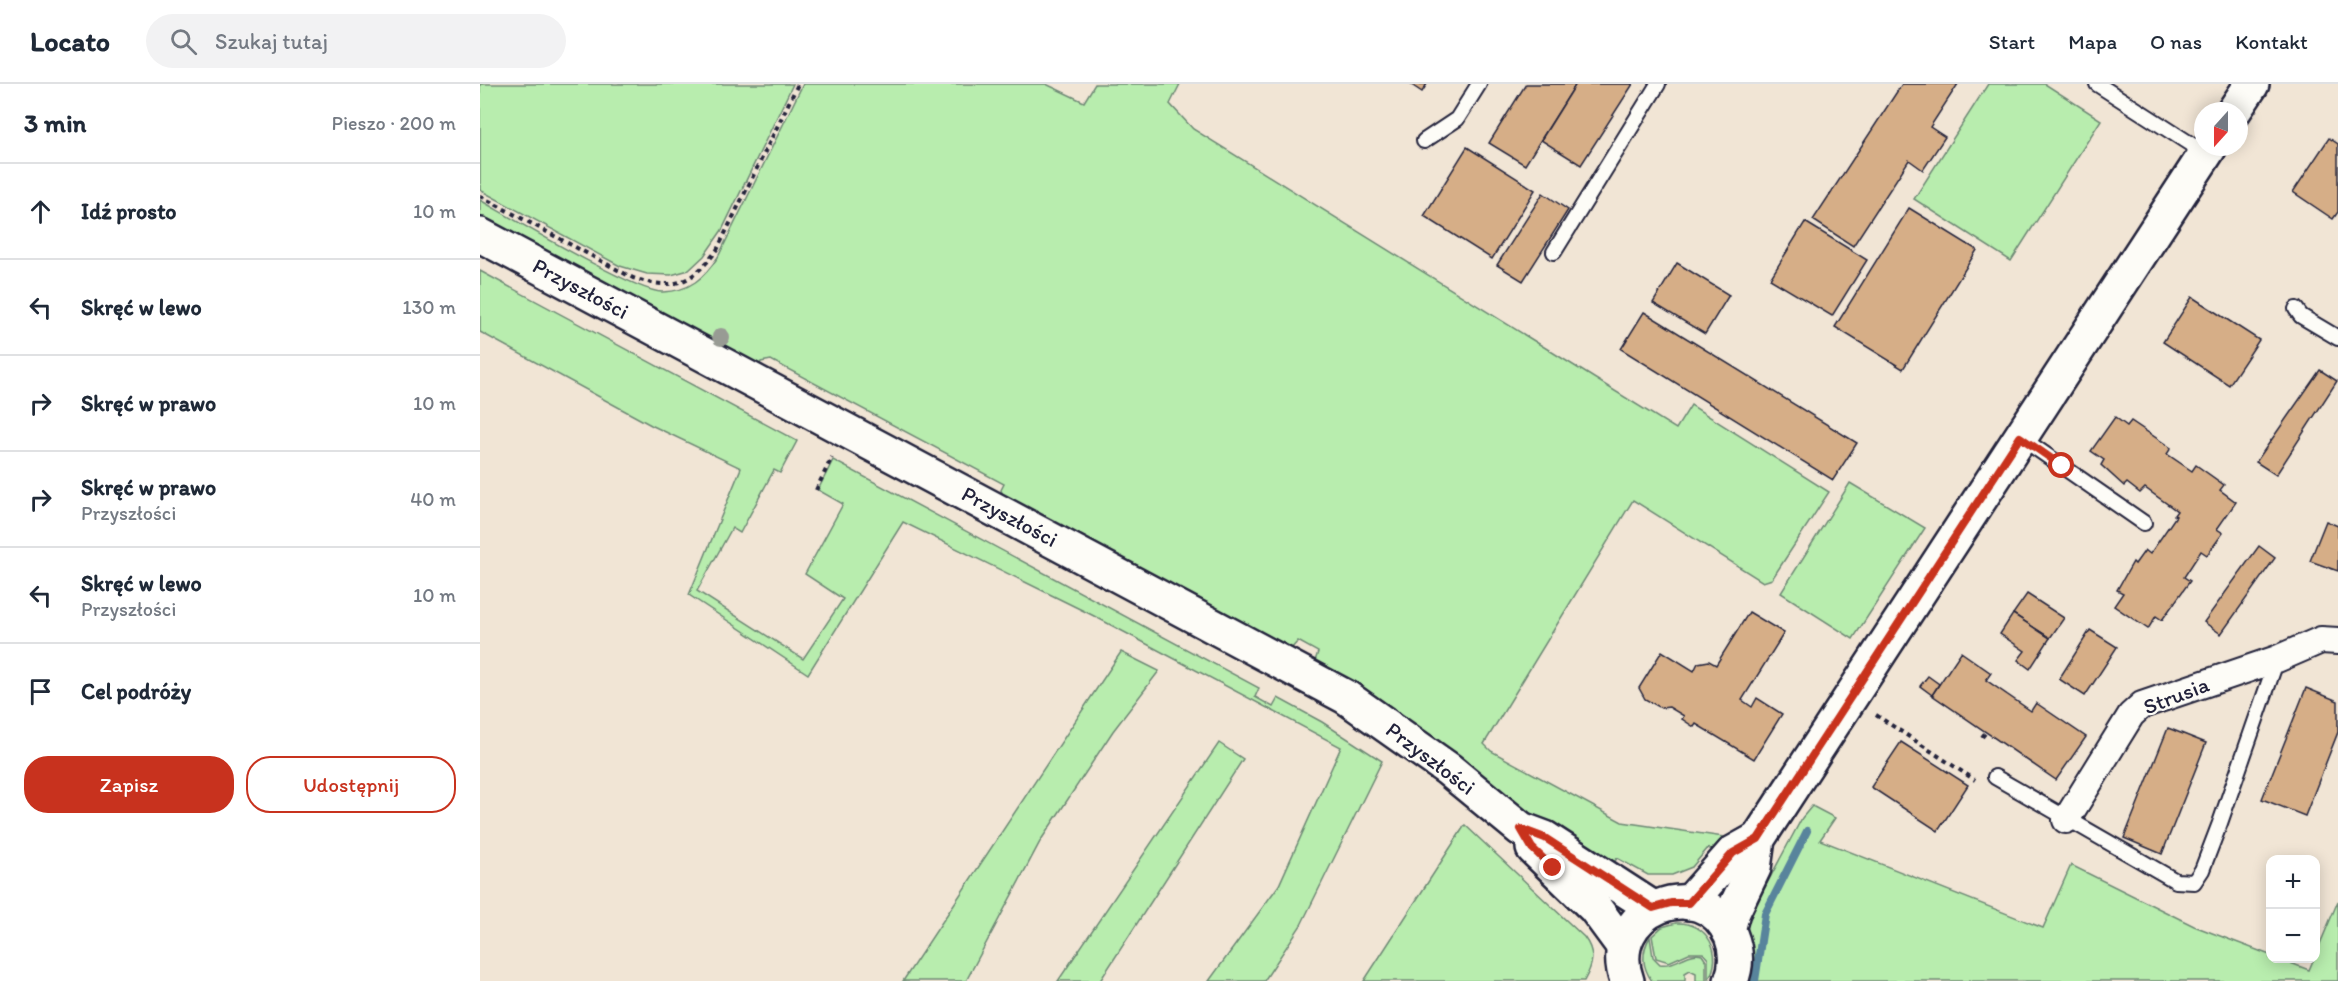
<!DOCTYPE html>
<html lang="pl">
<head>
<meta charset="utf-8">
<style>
	:root { --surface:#fff; --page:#f2f2f3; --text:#1f2937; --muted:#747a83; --line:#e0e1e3; --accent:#c8321e }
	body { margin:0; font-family:Itim,sans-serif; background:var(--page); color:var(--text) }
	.controls { position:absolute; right:18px; bottom:18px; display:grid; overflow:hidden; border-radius:12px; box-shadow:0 3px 15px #0003 }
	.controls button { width:54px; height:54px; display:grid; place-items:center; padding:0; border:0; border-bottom:2px solid var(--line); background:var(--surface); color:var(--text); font:30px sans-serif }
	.compass { position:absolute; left:1714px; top:18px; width:54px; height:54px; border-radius:50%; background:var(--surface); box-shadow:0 3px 15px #0003; rotate:201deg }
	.stop { position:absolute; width:18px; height:18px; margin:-14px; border:4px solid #c8321e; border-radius:50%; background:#fff }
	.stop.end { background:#c8321e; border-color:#fff; box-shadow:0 2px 6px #0008 }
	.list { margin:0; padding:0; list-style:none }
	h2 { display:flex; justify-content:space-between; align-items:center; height:78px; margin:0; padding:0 24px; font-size:26px }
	h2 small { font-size:20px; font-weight:400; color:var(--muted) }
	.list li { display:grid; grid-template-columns:39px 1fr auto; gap:18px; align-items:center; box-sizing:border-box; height:96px; padding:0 24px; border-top:2px solid var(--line) }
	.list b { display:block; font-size:22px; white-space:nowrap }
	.list p { margin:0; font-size:20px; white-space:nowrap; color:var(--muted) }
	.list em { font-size:20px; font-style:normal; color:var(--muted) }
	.actions { display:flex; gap:12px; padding:18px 24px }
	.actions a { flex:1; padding:14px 0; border:2px solid var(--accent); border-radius:24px; text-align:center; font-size:21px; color:var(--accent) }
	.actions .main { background:var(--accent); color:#fff }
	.icon { flex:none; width:33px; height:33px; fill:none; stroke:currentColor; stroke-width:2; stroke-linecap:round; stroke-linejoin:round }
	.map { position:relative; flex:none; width:1858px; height:897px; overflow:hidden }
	header { display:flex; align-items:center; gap:36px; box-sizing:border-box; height:84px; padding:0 30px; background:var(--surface); border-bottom:2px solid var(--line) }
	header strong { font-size:28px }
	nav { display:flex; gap:33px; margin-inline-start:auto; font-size:21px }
	.search { width:420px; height:54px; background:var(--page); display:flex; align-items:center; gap:15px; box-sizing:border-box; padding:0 21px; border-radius:33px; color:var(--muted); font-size:22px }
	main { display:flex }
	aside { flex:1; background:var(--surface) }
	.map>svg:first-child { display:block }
	.green { fill:#b8edae; stroke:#6d8874; stroke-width:1.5 }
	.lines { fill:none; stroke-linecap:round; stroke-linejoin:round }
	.stream { stroke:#58849c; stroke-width:8 }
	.building { fill:#d6ae87; stroke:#22223b; stroke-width:1.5 }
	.service-casing { stroke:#22223b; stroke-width:18 }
	.minor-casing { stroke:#22223b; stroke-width:30 }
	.tertiary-casing { stroke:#22223b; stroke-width:38 }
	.path { stroke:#22223b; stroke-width:4; stroke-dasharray:4.5 4.5; stroke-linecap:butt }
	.service { stroke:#fdfcf7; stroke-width:14 }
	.minor { stroke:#fdfcf7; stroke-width:26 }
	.tertiary { stroke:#fdfcf7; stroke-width:33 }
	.tree { fill:#989b94 }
	.route { stroke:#c8321e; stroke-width:8 }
	.labels { text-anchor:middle; stroke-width:4.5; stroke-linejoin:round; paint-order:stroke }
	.street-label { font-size:22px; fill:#22223b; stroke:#fdfcf7 }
</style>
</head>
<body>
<header>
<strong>Locato</strong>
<div class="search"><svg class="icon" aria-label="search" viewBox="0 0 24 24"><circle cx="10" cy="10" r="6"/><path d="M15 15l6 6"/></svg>Szukaj tutaj</div>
<nav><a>Start</a><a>Mapa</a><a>O nas</a><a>Kontakt</a></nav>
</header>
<main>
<aside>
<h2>3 min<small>Pieszo · 200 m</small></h2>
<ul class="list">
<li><svg class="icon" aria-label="ahead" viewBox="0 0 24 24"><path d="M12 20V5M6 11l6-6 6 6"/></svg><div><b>Idź prosto</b></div><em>10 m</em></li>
<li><svg class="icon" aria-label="left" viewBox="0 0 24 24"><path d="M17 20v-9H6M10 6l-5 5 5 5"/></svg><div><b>Skręć w lewo</b></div><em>130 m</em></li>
<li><svg class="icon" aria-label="right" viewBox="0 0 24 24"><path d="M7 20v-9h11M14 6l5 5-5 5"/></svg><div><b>Skręć w prawo</b></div><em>10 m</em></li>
<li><svg class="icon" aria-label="right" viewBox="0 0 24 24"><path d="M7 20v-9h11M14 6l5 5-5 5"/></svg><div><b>Skręć w prawo</b><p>Przyszłości</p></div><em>40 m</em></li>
<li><svg class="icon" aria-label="left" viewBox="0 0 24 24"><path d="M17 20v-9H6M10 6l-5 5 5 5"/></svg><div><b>Skręć w lewo</b><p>Przyszłości</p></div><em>10 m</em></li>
<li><svg class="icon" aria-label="arrive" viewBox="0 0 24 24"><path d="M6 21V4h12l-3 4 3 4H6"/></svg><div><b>Cel podróży</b></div></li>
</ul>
<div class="actions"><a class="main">Zapisz</a><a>Udostępnij</a></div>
</aside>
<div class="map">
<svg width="1858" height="897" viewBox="0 0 1858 897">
	<rect width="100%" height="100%" fill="#f1e5d5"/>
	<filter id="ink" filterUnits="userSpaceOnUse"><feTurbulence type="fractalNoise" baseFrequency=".0167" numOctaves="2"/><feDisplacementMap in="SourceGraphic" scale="12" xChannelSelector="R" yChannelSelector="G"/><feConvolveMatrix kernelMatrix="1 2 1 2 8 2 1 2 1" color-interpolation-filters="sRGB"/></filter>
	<g filter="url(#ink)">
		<!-- green -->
		<g class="green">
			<path d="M0 0H313L242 146 224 172 209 186 191 191 167 190 140 182 0 106Z"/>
			<path d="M323 0H566L604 18 615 0H700L690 20 713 45 1196 345 1211 321 1349 408 1292 495 1283 498 1153 416 1004 660 1011 667 1142 738 1244 753 1232 766 1228 764 1212 783 1192 791H1168L1137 774 1130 785C1029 719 939 639 835 577L838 568 818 557 811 565 523 411 521 406 524 400 291 276 281 278 279 282 0 133V116C30 133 158 210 183 208 210 207 224 194 238 173Z"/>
			<path d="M1508 0H1565L1621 36 1531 177 1434 115Z"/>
			<path d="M0 187 317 357 300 389 294 386 260 449 252 444 217 507 323 575 363 515 325 490 363 420 338 406 353 376 779 604 775 613 793 623 798 614 842 638 902 677 821 841 784 897H729L799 801 861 663 612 531 423 438 328 590 209 511 261 384 171 341 0 248Z"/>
			<path d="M1370 399 1445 444 1373 555 1301 509Z"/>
			<path d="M641 568 679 587 633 647 561 756 486 897H423Z"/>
			<path d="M739 659 763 675 620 897H578Z"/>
			<path d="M1332 722 1355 734 1340 756 1563 844 1591 781 1714 842 1790 871V874L1800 875 1829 886 1858 817V897H1264V845L1269 813 1278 816 1322 734Z"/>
			<path d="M985 741 1104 853C1116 869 1113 881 1104 897H884Z"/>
			<path d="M1196 839C1227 837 1245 870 1228 896V875L1223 869H1209L1189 878 1176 874 1172 852 1182 843Z"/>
			<path d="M1170 853 1173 873 1180 880C1195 883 1207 867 1222 871L1226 877V897H1216V889L1210 886 1205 889V897H1172C1162 883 1161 868 1170 853Z"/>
		</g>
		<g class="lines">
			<!-- stream -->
			<path class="stream" d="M1275 897 1285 830 1327 747"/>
		</g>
		<!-- building -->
		<g class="building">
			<path d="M930 0H947L942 8Z"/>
			<path d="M1046 0H1096L1045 81 1009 59Z"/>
			<path d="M1096 0H1153L1101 81 1061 56Z"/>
			<path d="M1422 0H1478L1450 43 1465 53 1443 86 1429 76 1373 162 1333 136Z"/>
			<path d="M1849 54 1858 60V128L1853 135 1813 108Z"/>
			<path d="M987 63 1055 106 1012 175 944 132Z"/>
			<path d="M1063 109 1088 126 1043 197 1017 181Z"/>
			<path d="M1429 124 1497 166 1423 285 1355 243Z"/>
			<path d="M1325 138 1387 176 1352 232 1290 195Z"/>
			<path d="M1197 179 1249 211 1225 250 1173 219Z"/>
			<path d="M1712 213 1779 256 1749 301 1683 258Z"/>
			<path d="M1164 228 1377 359 1353 396 1141 265Z"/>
			<path d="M1840 286 1857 297 1796 391 1776 378Z"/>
			<path d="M1635 333 1647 342 1651 337 1691 364 1687 370 1712 387 1716 381 1744 401 1740 406 1756 418 1737 445 1743 449 1727 471 1721 467 1704 493 1710 497 1682 536 1676 532 1668 545 1634 522 1643 509 1637 506 1653 478 1655 480 1665 466 1670 470 1696 432 1694 431 1697 427 1665 404 1660 409 1647 399 1644 402 1621 381 1624 376 1611 367Z"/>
			<path d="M1846 437 1858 442V487L1830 477Z"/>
			<path d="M1779 462 1795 474 1741 550 1724 538Z"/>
			<path d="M1547 510 1584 534 1570 554 1533 530Z"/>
			<path d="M1269 528 1304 549 1262 616 1272 623 1277 614 1302 630 1274 675 1216 640 1214 643 1202 635 1204 632 1189 623 1181 624 1165 615 1159 604 1182 567 1214 587 1218 579 1229 577 1236 581Z"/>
			<path d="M1533 530 1570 554 1550 585 1538 576 1545 567 1520 550Z"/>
			<path d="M1610 546 1637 563 1605 612 1579 595Z"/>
			<path d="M1481 568 1511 589 1506 596 1551 627 1556 619 1606 653 1576 696 1452 611Z"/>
			<path d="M1448 592 1459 600 1452 611 1440 602Z"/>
			<path d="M1826 604 1858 617V648L1825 732 1782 715Z"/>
			<path d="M1688 644 1726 659 1682 770 1644 754Z"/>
			<path d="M1421 658 1488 701 1458 747 1391 703Z"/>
		</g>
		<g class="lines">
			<defs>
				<g id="service">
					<path d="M1617 0 1726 70"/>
					<path d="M944 57 977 35 999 0"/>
					<path d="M1074 168 1178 0"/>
					<path d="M1816 225 1821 232 1858 254"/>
					<path d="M1540 353 1664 439"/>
					<path d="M1515 693 1696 797 1714 798 1722 786 1740 739 1797 575"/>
				</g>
				<path id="minor" d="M1586 736 1651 631 1662 621 1797 575 1841 556 1858 557"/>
				<g id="tertiary">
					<path d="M1754 27 1772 0"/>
					<path d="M0 151 866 613 968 685 1041 745 1065 754 1173 824"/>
					<path d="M1053 764 1115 824 1143 862"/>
					<path d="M1209 819 1253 769 1278 755"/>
					<path d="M1248 846 1253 828 1274 784 1278 755 1730 63"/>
					<path d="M1147 897C1121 826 1223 785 1251 852 1257 867 1257 882 1251 897"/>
				</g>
			</defs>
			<!-- service casing -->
			<use href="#service" class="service-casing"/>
			<!-- minor casing -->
			<use href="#minor" class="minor-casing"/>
			<!-- tertiary casing -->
			<use href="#tertiary" class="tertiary-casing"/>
			<!-- path -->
			<g class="path">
				<path d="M0 112 153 194C194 207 211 200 237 166L318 0"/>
				<path d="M336 406 352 373"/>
				<path d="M1396 631 1495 696"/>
				<path d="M1502 653 1506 648"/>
			</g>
			<!-- service -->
			<use href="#service" class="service"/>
			<!-- minor -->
			<use href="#minor" class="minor"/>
			<!-- tertiary -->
			<use href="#tertiary" class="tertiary"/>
		</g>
		<!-- trees -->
		<circle class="tree" cx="241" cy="253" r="9"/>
	</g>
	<g class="lines" filter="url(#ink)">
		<!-- route -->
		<path class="route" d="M1073 784 1052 764 1041 745 1065 754 1173 824 1191 819H1209L1253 769 1278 755 1540 353 1582 382"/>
	</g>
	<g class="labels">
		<!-- street labels -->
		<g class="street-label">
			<text transform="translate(101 204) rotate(28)" y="8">Przyszłości</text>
			<text transform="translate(530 432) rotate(28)" y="8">Przyszłości</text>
			<text transform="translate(1696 611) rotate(-21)" y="8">Strusia</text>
			<text transform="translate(951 674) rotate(37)" y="8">Przyszłości</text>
		</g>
	</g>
</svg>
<div class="controls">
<button>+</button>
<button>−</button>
</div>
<svg class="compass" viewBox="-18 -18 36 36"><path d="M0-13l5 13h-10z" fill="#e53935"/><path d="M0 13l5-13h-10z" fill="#747a83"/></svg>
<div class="stop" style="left:1582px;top:382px"></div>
<div class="stop end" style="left:1073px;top:784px"></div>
</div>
</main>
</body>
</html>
